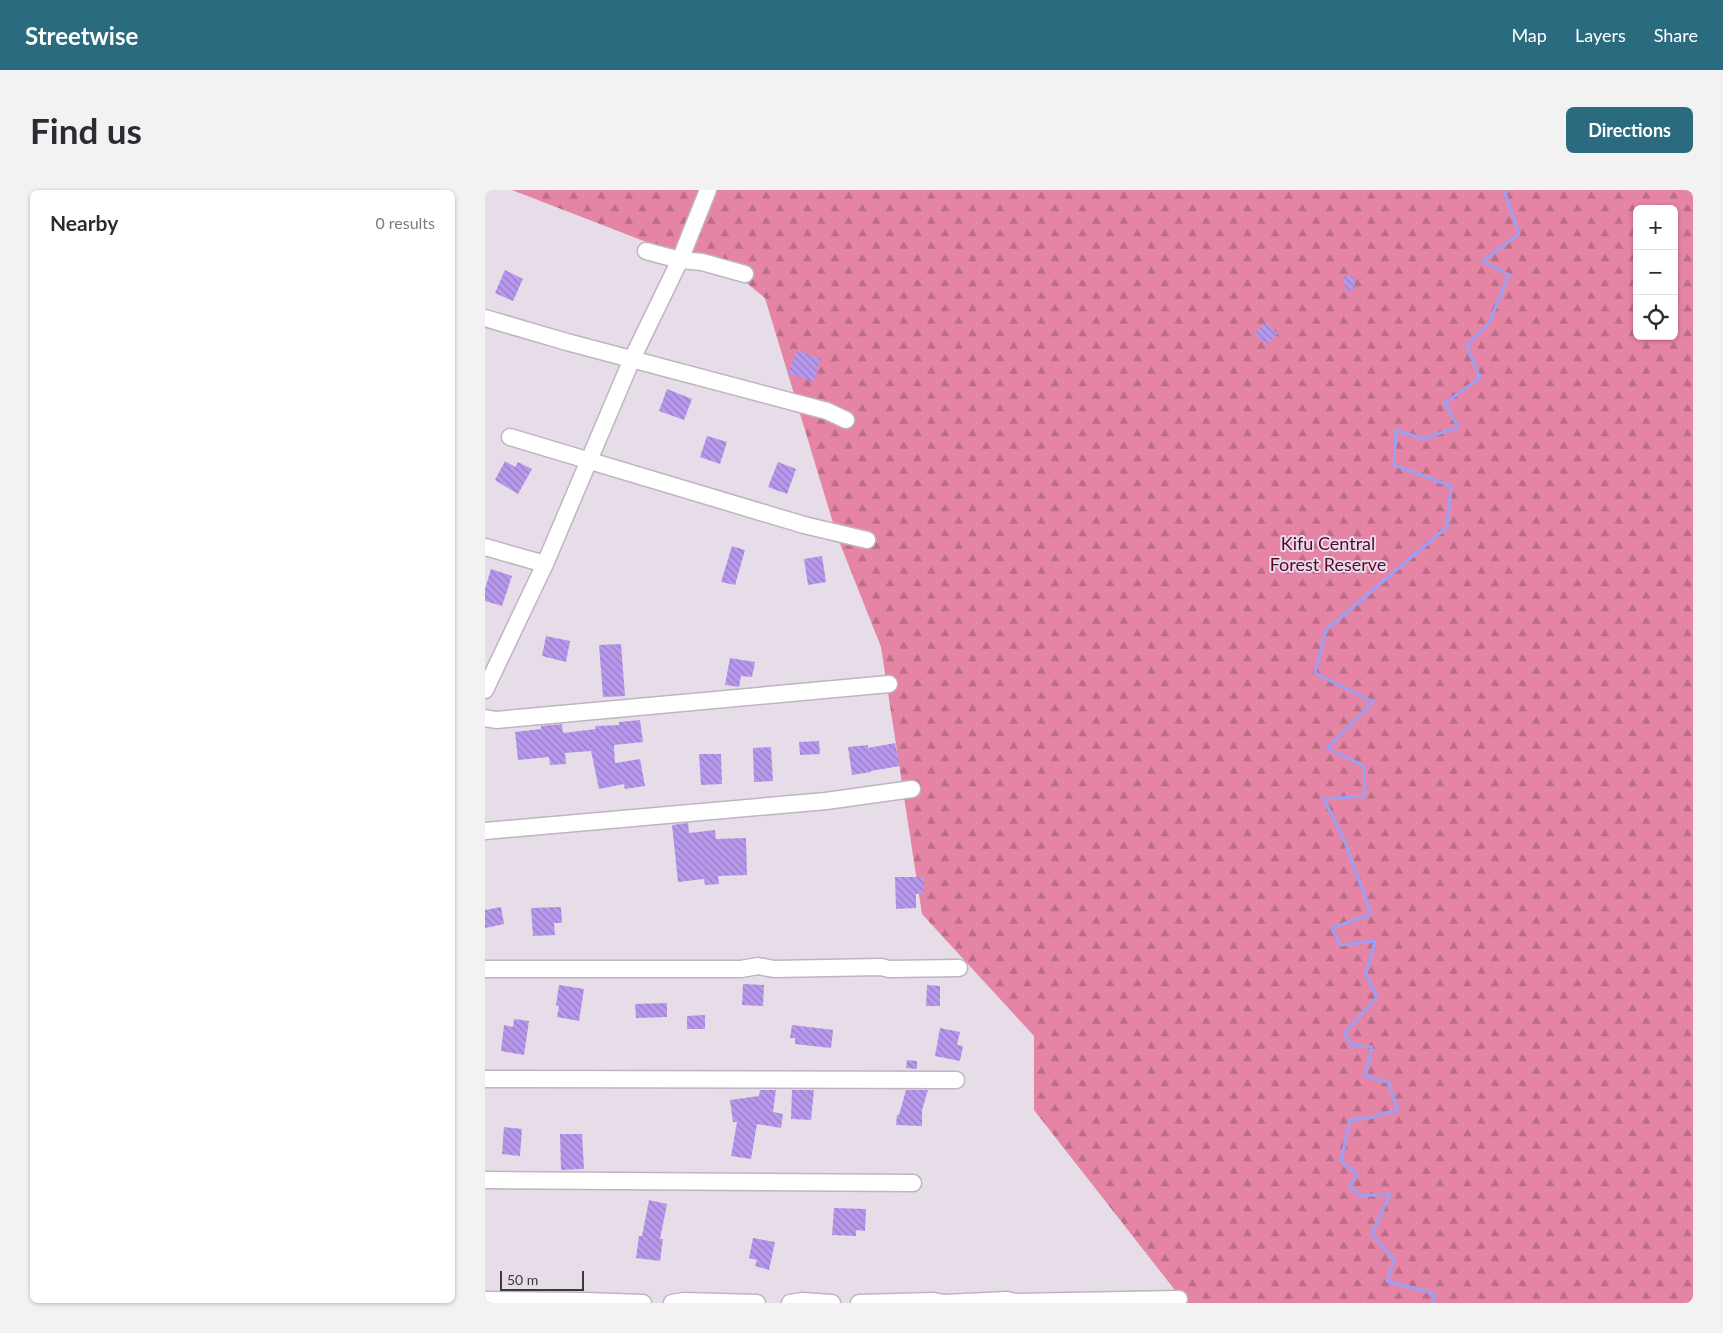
<!DOCTYPE html>
<html lang="en">
<head>
<meta charset="utf-8">
<style>
	:root { --surface:#fff; --page:#f2f2f3; --text:#2b2b33; --muted:#7c7c81; --line:#e1e1e2; --accent:#2a6b7f }
	body { margin:0; font-family:Lato,sans-serif; background:var(--page); color:var(--text) }
	.controls { position:absolute; right:15px; top:15px; display:grid; overflow:hidden; border-radius:8px; box-shadow:0 1px 4px #0004 }
	.controls button { width:45px; height:45px; display:grid; place-items:center; padding:0; border:0; border-bottom:1px solid var(--line); background:var(--surface); color:var(--text); font:25px sans-serif }
	.scale { position:absolute; left:15px; bottom:12px; width:84px; box-sizing:border-box; padding-left:5px; border:2px solid #3d393e; border-top:0; font-size:14px; line-height:18px; white-space:nowrap; color:#3d393e; -webkit-text-stroke:4px #e7dde9; paint-order:stroke }
	.list { margin:0; padding:0; list-style:none }
	h2 { display:flex; justify-content:space-between; align-items:center; height:65px; margin:0; padding:0 20px; font-size:21px }
	h2 small { font-size:16px; font-weight:400; color:var(--muted) }
	.icon { flex:none; width:28px; height:28px; fill:none; stroke:currentColor; stroke-width:2; stroke-linecap:round; stroke-linejoin:round }
	.map { position:relative; flex:none; width:1208px; height:1113px; overflow:hidden; border-radius:8px }
	header { display:flex; align-items:center; gap:30px; box-sizing:border-box; height:70px; padding:0 25px; background:var(--accent); color:#fff }
	header strong { font-size:24px }
	nav { display:flex; gap:28px; margin-inline-start:auto; font-size:18px }
	.intro { display:flex; align-items:center; justify-content:space-between; box-sizing:border-box; height:120px; padding:0 30px }
	h1 { margin:0; font-size:35px }
	.button { padding:12px 22px; border-radius:8px; background:var(--accent); color:#fff; font-size:18px; font-weight:700 }
	main { display:flex; gap:30px; padding:0 30px }
	aside { flex:1; background:var(--surface); border-radius:8px; box-shadow:0 1px 4px #0004 }
	.map>svg:first-child { display:block }
	.forest { fill:url(#forest-firs); fill-rule:evenodd }
	.lines { fill:none; stroke-linecap:round; stroke-linejoin:round }
	.stream { stroke:#9ba0f5; stroke-width:3 }
	.building { fill:url(#building-back-hatch) }
	.minor-casing { stroke:#beb5c0; stroke-width:19 }
	.minor { stroke:#fff; stroke-width:16 }
	.labels { text-anchor:middle; stroke-width:4; stroke-linejoin:round; paint-order:stroke }
	.park-label { font-size:18px; fill:#5d042f; stroke:#e7dde9 }
</style>
</head>
<body>
<header>
<strong>Streetwise</strong>
<nav><a>Map</a><a>Layers</a><a>Share</a></nav>
</header>
<div class="intro"><h1>Find us</h1><a class="button">Directions</a></div>
<main>
<aside>
<h2>Nearby<small>0 results</small></h2>
<ul class="list">
</ul>
</aside>
<div class="map">
<svg width="1208" height="1113" viewBox="0 0 1208 1113">
	<defs>
		<pattern id="forest-firs" width="22" height="20" patternUnits="userSpaceOnUse" patternTransform="scale(1.25)"><rect width="22" height="20" fill="#e584a4"/><path d="M5 1l3.5 6h-7zM16 11l3.5 6h-7z" fill="#bb6d87"/></pattern>
		<pattern id="building-back-hatch" width="6" height="6" patternUnits="userSpaceOnUse" patternTransform="scale(1.25)"><rect width="6" height="6" fill="#b798ed"/><path d="M-1 5l2 2M0 0l6 6M5-1l2 2" fill="none" stroke="#967dc1"/></pattern>
	</defs>
	<rect width="100%" height="100%" fill="#e7dde9"/>
	<!-- forest -->
	<path class="forest" d="M27 0H1208V1113H700L549 920V846L437 724 396 457 352 346 280 108 257 89ZM1152 19H1189V146H1152Z"/>
	<g class="lines">
		<!-- stream -->
		<path class="stream" d="M947 1113 950 1104 902 1091 909 1070 887 1044 905 1004 875 1006 865 996 872 984 856 971 865 930 883 928 913 920 903 892 880 886 887 857 866 855 860 843 892 807 881 784 890 751 855 755 847 738 886 724 860 652 839 609 880 606 879 576 842 558 888 512 830 483 841 440 962 337 966 296 909 275 911 240 938 249 973 237 960 213 995 188 982 156 1004 133 1024 85 998 71 1034 44 1019 0"/>
	</g>
	<!-- building -->
	<g class="building">
		<path d="M20 80 38 89 28 111 10 103Z"/>
		<path d="M868 85 871 99 861 101 858 87Z"/>
		<path d="M781 132 793 144 781 155 770 144Z"/>
		<path d="M312 160 336 169 328 192 303 183Z"/>
		<path d="M182 199 207 209 199 230 174 221Z"/>
		<path d="M222 246 242 252 235 274 215 267Z"/>
		<path d="M20 271 30 277 33 272 47 279 33 304 10 290Z"/>
		<path d="M293 272 311 279 302 304 283 297Z"/>
		<path d="M247 356 260 360 250 395 236 392Z"/>
		<path d="M337 366 341 392 323 395 319 369Z"/>
		<path d="M6 379 27 386 17 416 0 411V399Z"/>
		<path d="M61 446 85 451 81 472 57 466Z"/>
		<path d="M136 454 140 506 118 507 114 455Z"/>
		<path d="M245 468 270 472 267 487 256 486 254 497 240 495Z"/>
		<path d="M155 530 158 552 129 555 130 573 155 569 160 596 140 599 139 594 114 599 106 561 80 563 81 574 65 575 64 567 33 570 30 542 56 539V536L77 534 78 543 111 539 110 536 134 535V532Z"/>
		<path d="M334 551 335 564 315 565 314 552Z"/>
		<path d="M410 553 415 576 386 581V582L367 585 363 557 383 555V558Z"/>
		<path d="M286 557 288 591 269 592 268 558Z"/>
		<path d="M214 564H236L237 594 216 595Z"/>
		<path d="M203 633 204 643 230 640 231 649 261 648 262 685 233 686 234 694 220 695 219 689 193 692 187 635Z"/>
		<path d="M410 687H439V703L431 704V718L411 719Z"/>
		<path d="M16 717 19 734 0 738V720Z"/>
		<path d="M76 717 77 733H69L70 745 48 746 46 718Z"/>
		<path d="M258 794 279 795 278 816 257 815Z"/>
		<path d="M74 795 99 799 94 831 72 827 74 816 71 815Z"/>
		<path d="M442 795 455 796V816H441Z"/>
		<path d="M182 813V827L151 828 150 814Z"/>
		<path d="M220 825V839H202V826Z"/>
		<path d="M29 829 44 831 39 865 16 861 19 835 28 837Z"/>
		<path d="M307 835 348 840 346 858 310 854V848H305Z"/>
		<path d="M455 838 475 842 472 855 478 856 475 871 450 866Z"/>
		<path d="M422 870 432 871V879L421 878Z"/>
		<path d="M275 900H291L288 922 298 924 296 938 272 934 266 969 246 966 252 932H248L245 910 274 906Z"/>
		<path d="M307 900H329L326 930 306 929Z"/>
		<path d="M421 900H443L437 920V936L411 935 412 925H414Z"/>
		<path d="M19 937 37 939 35 966 17 964Z"/>
		<path d="M75 944H97L99 979 76 980Z"/>
		<path d="M164 1010 182 1014 175 1049H178L175 1071 151 1068 154 1046H157Z"/>
		<path d="M349 1018 381 1019 380 1041 371 1040V1046L347 1045Z"/>
		<path d="M268 1048 290 1052 284 1080 270 1076 272 1070 264 1068Z"/>
	</g>
	<g class="lines">
		<defs>
			<g id="minor">
				<path d="M161 61 195 70 217 72 260 84"/>
				<path d="M0 128 82 152 342 221 361 230"/>
				<path d="M25 247 319 335 382 350"/>
				<path d="M0 357 60 374"/>
				<path d="M0 500 60 374 147 169 195 70 223 0"/>
				<path d="M0 528 11 530 404 494"/>
				<path d="M0 641 341 611 427 599"/>
				<path d="M0 779H256L273 776 289 779 396 777 404 779 474 778"/>
				<path d="M0 889 471 890"/>
				<path d="M0 990 428 993"/>
				<path d="M0 1110 100 1111 158 1113"/>
				<path d="M187 1113 199 1111 272 1113"/>
				<path d="M305 1113 317 1111 347 1113"/>
				<path d="M374 1113 449 1111 458 1113"/>
				<path d="M460 1113 522 1110 531 1112 694 1109"/>
			</g>
		</defs>
		<!-- minor casing -->
		<use href="#minor" class="minor-casing"/>
		<!-- minor -->
		<use href="#minor" class="minor"/>
	</g>
	<g class="labels">
		<!-- park labels -->
		<g class="park-label">
			<text x="843" y="360">Kifu Central<tspan x="843" dy="21">Forest Reserve</tspan></text>
		</g>
	</g>
</svg>
<div class="controls">
<button>+</button>
<button>−</button>
<button><svg class="icon" aria-label="locate" viewBox="0 0 24 24"><circle cx="12" cy="12" r="6"/><path d="M12 2v4M12 18v4M2 12h4M18 12h4"/></svg></button>
</div>
<div class="scale">50 m</div>
</div>
</main>
</body>
</html>
